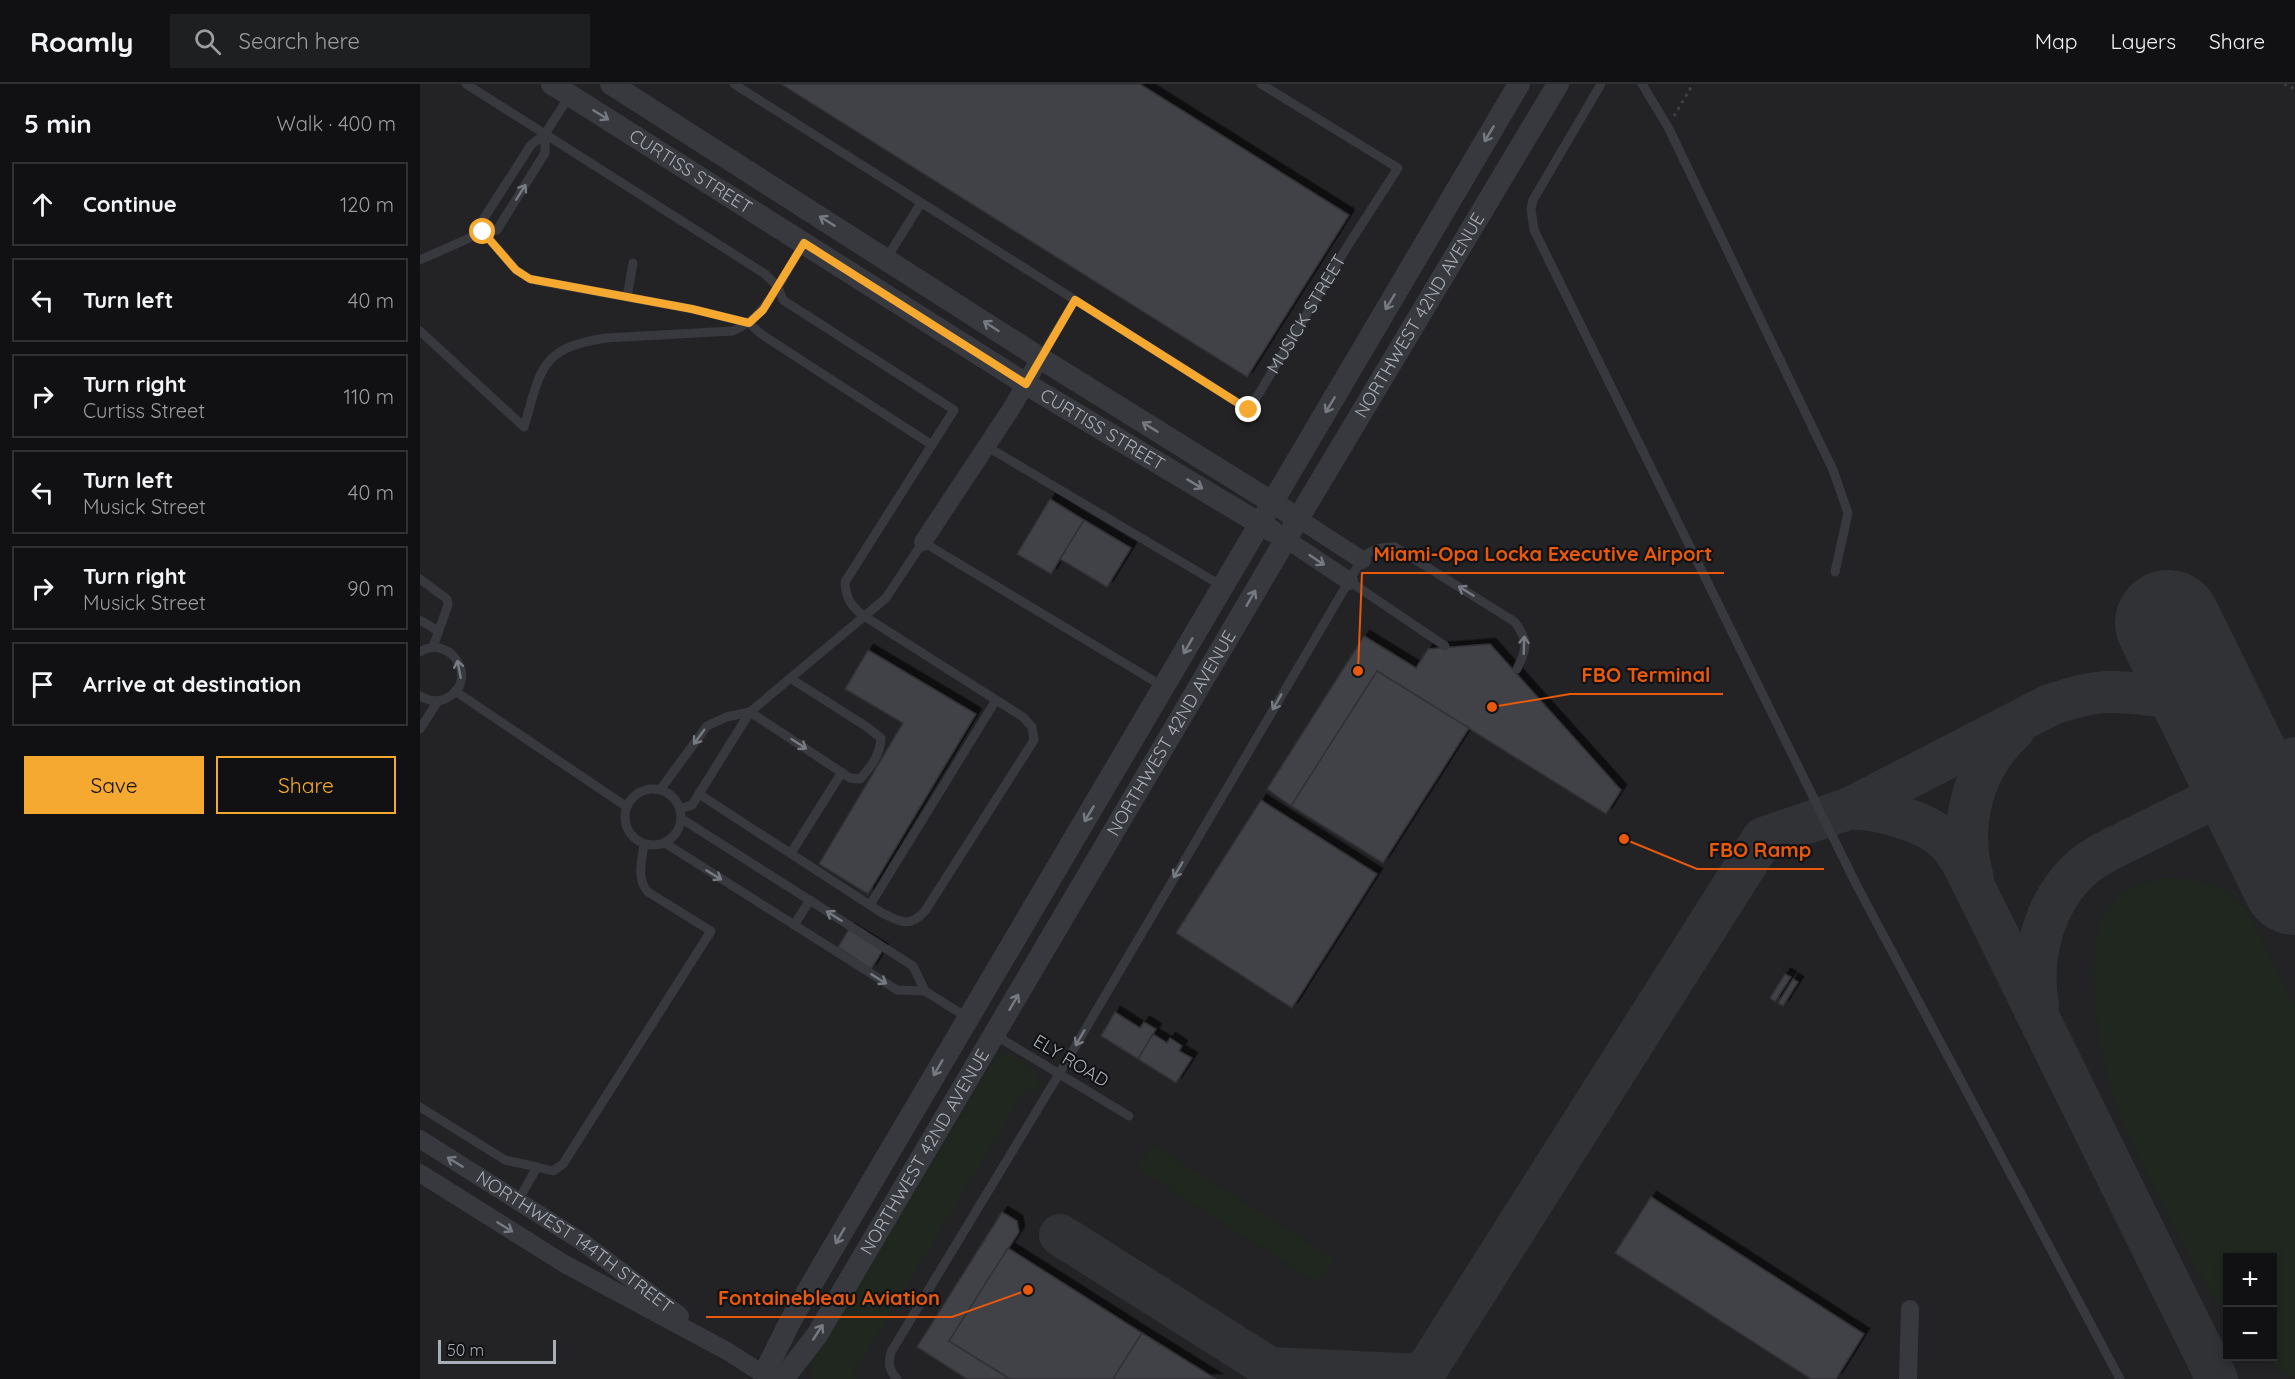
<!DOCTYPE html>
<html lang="en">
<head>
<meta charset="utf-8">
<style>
	:root { --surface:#111113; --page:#1e1f21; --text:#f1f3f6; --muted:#9c9da0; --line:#303133; --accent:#f6a931 }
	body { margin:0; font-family:Quicksand,sans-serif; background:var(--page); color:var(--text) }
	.controls { position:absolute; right:18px; bottom:18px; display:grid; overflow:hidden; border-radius:0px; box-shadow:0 3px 9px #0003 }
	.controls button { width:54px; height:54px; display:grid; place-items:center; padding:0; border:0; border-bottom:2px solid var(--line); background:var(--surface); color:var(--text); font:30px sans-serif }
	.scale { position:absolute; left:18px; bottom:15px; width:118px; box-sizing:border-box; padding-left:6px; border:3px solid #a9afb9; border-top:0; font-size:16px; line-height:21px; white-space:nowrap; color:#a9afb9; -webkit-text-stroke:4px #121214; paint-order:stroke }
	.stop { position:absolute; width:18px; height:18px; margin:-14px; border:4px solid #f6a931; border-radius:50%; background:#fff }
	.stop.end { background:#f6a931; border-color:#fff; box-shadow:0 2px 6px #0008 }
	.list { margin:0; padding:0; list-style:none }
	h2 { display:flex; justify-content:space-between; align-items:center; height:78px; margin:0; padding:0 24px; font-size:26px }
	h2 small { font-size:20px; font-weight:400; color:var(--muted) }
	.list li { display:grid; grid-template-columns:39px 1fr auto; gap:18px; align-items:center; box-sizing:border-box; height:84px; margin:0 12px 12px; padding:0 12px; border:2px solid var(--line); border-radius:0px }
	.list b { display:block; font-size:22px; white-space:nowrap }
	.list p { margin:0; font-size:20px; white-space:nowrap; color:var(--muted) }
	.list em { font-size:20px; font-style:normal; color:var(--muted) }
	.actions { display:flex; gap:12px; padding:18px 24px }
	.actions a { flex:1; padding:14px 0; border:2px solid var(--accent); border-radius:0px; text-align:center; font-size:21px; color:var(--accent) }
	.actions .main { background:var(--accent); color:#111 }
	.icon { flex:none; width:33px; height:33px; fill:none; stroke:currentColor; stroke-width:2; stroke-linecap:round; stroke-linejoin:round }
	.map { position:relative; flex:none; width:1875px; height:1295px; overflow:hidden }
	header { display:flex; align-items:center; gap:36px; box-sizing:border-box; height:84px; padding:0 30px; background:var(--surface); border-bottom:2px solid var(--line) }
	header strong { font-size:28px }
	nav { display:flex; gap:33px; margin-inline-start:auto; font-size:21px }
	.search { width:420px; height:54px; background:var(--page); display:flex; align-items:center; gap:15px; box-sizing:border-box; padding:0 21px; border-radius:0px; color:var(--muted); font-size:22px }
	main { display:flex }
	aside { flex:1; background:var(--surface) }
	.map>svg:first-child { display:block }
	.built { fill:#232326; fill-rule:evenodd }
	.green { fill:#1f271f }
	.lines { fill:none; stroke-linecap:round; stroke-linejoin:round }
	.taxiway { stroke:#313236; stroke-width:42 }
	.runway { stroke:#313236; stroke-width:106 }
	.building { fill:#414246; stroke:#313135; stroke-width:1.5; filter:url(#shadow) }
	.path { stroke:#3e4045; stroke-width:3; stroke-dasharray:3 4.5; stroke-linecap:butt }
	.service { stroke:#38393e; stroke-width:9 }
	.minor { stroke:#38393e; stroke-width:18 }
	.tertiary { stroke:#38393e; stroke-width:22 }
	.oneway { stroke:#767a82 }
	.route { stroke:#f6a931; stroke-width:8 }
	.labels { text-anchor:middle; stroke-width:4.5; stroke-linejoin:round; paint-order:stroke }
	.street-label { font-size:18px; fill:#a9afb9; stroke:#121214 }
	.leader { fill:none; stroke:#e8590c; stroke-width:2 }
	.callout-dot { fill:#e8590c; stroke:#121214; stroke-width:2 }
	.callout-label { font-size:20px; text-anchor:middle; font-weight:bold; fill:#e8590c; stroke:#121214; stroke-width:4.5; stroke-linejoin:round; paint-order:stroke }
</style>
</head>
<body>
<header>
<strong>Roamly</strong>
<div class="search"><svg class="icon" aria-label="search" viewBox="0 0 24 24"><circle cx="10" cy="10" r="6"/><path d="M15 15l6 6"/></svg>Search here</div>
<nav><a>Map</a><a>Layers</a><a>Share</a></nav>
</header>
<main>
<aside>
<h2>5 min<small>Walk · 400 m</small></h2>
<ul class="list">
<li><svg class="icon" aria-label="ahead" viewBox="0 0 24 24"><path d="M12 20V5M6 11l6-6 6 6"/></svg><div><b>Continue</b></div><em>120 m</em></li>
<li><svg class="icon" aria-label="left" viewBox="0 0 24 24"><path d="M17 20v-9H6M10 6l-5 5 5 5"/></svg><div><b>Turn left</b></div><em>40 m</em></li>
<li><svg class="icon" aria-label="right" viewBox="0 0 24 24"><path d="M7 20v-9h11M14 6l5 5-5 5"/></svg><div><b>Turn right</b><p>Curtiss Street</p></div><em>110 m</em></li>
<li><svg class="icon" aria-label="left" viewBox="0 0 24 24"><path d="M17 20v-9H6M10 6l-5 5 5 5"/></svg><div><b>Turn left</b><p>Musick Street</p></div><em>40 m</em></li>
<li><svg class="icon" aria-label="right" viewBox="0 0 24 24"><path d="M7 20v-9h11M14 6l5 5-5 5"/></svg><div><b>Turn right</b><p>Musick Street</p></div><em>90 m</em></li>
<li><svg class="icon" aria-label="arrive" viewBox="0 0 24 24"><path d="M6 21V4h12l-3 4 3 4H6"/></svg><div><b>Arrive at destination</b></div></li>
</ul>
<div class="actions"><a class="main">Save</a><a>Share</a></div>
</aside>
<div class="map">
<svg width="1875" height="1295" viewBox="0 0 1875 1295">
	<defs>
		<filter id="shadow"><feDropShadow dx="5.5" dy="-5.5" stdDeviation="0" flood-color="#0009"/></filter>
	</defs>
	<rect width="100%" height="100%" fill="#171719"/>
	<!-- built -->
	<path class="built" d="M0 0H1875V1295H0ZM1808 1174H1852V1272H1808Z"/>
	<!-- green -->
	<g class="green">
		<path d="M1752 794C1783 795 1810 804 1829 829L1875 923V1295L1846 1273 1852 1272V1174H1808L1807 1232C1781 1196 1762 1157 1741 1118 1725 1086 1707 1054 1696 1019 1680 973 1655 850 1697 814 1712 801 1733 795 1752 794Z"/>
		<path d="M579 968C597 971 616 984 620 1002L615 1010 606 1004 433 1290 439 1295H392L390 1284 393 1276Z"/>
		<path d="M732 1060 914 1175C908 1185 905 1198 891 1195L718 1085Z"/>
	</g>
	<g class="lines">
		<!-- taxiway -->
		<g class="taxiway">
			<path d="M1428 725C1454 723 1505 737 1525 756 1532 762 1537 770 1542 778L1797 1295"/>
			<path d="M1553 795C1538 741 1552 684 1594 646"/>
			<path d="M1618 920C1609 871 1626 813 1665 781 1674 774 1683 769 1693 764L1875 674"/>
			<path d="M640 1151 850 1284 1003 1291 1343 754 1428 725 1630 621C1645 616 1660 611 1676 609 1708 605 1754 615 1788 619"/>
		</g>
		<!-- runway -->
		<path class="runway" d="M1748 539 1875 798"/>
	</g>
	<!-- building -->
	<g class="building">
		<path d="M361 0H720L929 131 827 293Z"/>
		<path d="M630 415 664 436 631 490 597 470Z"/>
		<path d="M664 436 711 464 687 503 640 475Z"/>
		<path d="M944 552 996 584 1008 565 1070 560 1201 706 1186 730 957 587 871 722 847 705Z"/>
		<path d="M448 566 556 630 448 810 399 780 483 639 425 605Z"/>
		<path d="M957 587 1049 644 963 779 871 722Z"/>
		<path d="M841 716 957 790 872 924 756 849Z"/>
		<path d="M429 845 463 866 451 885 418 863Z"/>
		<path d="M1365 890 1371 893 1355 918 1350 914Z"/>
		<path d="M1373 895 1378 898 1363 922 1358 919Z"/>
		<path d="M695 928 720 944 724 938 736 945 718 975 681 952Z"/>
		<path d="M733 950 747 959 750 954 762 962 759 967 772 974 756 999 718 975Z"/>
		<path d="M1231 1113 1444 1250 1416 1295H1391L1195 1169Z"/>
		<path d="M582 1128 597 1137 599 1148 529 1257 590 1295H547L497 1263Z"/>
		<path d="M588 1164 722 1249 693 1295H590L529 1257Z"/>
		<path d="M722 1249 796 1295H693Z"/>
	</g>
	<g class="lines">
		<!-- path -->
		<g class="path">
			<path d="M1864 0 1875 5"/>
			<path d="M1254 32 1273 0"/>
		</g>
		<!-- service -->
		<g class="service">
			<path d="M46 0 125 50"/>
			<path d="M314 0 655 216"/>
			<path d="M1181 0 1113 116 1111 125 1114 146 1436 800 1700 1295"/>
			<path d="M1222 0 1248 43 1413 386 1428 429 1415 488"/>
			<path d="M466 175 501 119"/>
			<path d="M0 176 63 148 77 146 125 69V50L111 61 64 134 63 148 96 186 110 195 119 197 272 225 329 239 341 250 512 361"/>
			<path d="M207 213 213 179"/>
			<path d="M0 247 104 343C121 286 119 264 186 254L313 247C335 237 345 223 358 203L345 190 125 50 150 11"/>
			<path id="s1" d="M621 273 655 216 829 326 927 163 978 84 841 0"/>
			<path d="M566 362 802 502"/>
			<path d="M0 495 27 515 28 521 13 563"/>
			<path d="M0 536 18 547"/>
			<path d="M1025 562 929 497C943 474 945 462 975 463L1095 538C1109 558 1107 564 1097 585"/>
			<path d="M0 568C31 549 60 597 27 614 18 619 9 617 0 612"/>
			<path d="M35 607 207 723"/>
			<path d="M0 645 18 617"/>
			<circle cx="233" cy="733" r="28"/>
			<path d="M240 706 287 642 306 633 330 628 430 694 440 695C451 683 460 671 461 654L447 643 370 594"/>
			<path d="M279 710 462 829C480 838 490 844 505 827L614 656 612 643 603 633 444 532C431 522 426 515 425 498L534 326 363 216 358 203 383 160"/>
			<path d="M260 725 272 721 330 628 466 514 503 458 744 603"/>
			<path d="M262 735 493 882 505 907"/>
			<path d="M245 759 477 906 505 907 548 934"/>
			<path d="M371 769 422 688"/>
			<path d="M450 821 576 616"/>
			<path d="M374 841 390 816"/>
			<path d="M575 951 709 1032"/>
			<path d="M0 1023 85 1076 117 1083"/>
			<path d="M98 1117 117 1083 133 1087 143 1080 291 847 228 808C216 795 222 776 224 760"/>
			<path d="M477 1295C469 1286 468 1280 471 1268L639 990 929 497"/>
		</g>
		<!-- minor -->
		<g class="minor">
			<path d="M879 435 942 476"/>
			<path d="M866 455 929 497"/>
			<path d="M503 458 593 322 620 274"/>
			<path id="s2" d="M0 1055 161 1157 260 1232"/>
			<path d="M0 1089 143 1179 307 1267 351 1295"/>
			<path d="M1488 1295 1490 1225"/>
		</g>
		<!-- tertiary -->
		<g class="tertiary">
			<path id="s3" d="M132 0 606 300 852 447"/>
			<path d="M191 0 620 274 879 435"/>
			<path d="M344 1290 371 1236 401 1184 1099 0"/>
			<path id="s4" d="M363 1295 397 1251 866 455 1138 0"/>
		</g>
	</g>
	<!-- one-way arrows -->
	<defs><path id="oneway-shaft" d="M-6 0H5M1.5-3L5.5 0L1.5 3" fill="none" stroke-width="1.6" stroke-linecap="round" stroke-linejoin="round" transform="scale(1.5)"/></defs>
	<g class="oneway">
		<use href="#oneway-shaft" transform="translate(181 31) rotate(32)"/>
		<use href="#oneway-shaft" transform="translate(1069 50) rotate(121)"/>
		<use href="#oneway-shaft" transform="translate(101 108) rotate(-58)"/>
		<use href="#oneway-shaft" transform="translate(407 137) rotate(-148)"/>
		<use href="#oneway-shaft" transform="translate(970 218) rotate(121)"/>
		<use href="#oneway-shaft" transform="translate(571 242) rotate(-147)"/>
		<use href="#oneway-shaft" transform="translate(910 321) rotate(121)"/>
		<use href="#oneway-shaft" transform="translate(730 343) rotate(-148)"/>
		<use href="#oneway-shaft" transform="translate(775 400) rotate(31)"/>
		<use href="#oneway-shaft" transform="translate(897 476) rotate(34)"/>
		<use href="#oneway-shaft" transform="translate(1046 507) rotate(-148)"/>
		<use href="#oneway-shaft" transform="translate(831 514) rotate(-60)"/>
		<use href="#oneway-shaft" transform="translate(1104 561) rotate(-88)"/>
		<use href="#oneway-shaft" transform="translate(768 562) rotate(120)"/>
		<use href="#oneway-shaft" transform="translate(39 585) rotate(-101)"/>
		<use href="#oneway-shaft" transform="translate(857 618) rotate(120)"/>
		<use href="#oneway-shaft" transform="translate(279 653) rotate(126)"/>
		<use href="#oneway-shaft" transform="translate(379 660) rotate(33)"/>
		<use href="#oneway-shaft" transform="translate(669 730) rotate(121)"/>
		<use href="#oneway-shaft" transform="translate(758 786) rotate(120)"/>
		<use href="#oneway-shaft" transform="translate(294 791) rotate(32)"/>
		<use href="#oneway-shaft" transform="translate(414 832) rotate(-148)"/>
		<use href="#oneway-shaft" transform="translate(459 895) rotate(32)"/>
		<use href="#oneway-shaft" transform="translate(594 918) rotate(-60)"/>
		<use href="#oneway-shaft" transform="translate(660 954) rotate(120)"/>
		<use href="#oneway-shaft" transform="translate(518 984) rotate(120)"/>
		<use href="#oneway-shaft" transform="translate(35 1078) rotate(-148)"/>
		<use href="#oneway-shaft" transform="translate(85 1143) rotate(32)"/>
		<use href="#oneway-shaft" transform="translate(420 1152) rotate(120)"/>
		<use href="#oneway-shaft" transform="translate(398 1248) rotate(-57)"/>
	</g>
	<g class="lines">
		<!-- route -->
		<path class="route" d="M63 148 96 186 110 195 272 225 329 239 343 226 384 159 606 300 655 216 829 326"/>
	</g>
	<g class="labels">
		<!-- street labels -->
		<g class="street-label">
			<text dy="6" stroke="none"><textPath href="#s3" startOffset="164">CURTISS STREET</textPath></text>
			<text dy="6" stroke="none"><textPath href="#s1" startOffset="384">MUSICK STREET</textPath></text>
			<text dy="6" stroke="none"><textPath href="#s4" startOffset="1240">NORTHWEST 42ND AVENUE</textPath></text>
			<text dy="6" stroke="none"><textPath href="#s3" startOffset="650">CURTISS STREET</textPath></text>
			<text dy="6" stroke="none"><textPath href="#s4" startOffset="754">NORTHWEST 42ND AVENUE</textPath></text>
			<text transform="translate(651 977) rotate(31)" y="6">ELY ROAD</text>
			<text dy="6" stroke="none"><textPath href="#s4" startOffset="268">NORTHWEST 42ND AVENUE</textPath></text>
			<text dy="6" stroke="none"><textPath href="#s2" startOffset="186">NORTHWEST 144TH STREET</textPath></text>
		</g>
	</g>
	<!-- callouts -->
	<path class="leader" d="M938 587L942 489H1304M1072 623L1150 610H1303M1204 755L1277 785H1404M608 1206L532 1233H286"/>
	<g class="callout-dot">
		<circle cx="938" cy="587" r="6"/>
		<circle cx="1072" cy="623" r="6"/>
		<circle cx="1204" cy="755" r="6"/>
		<circle cx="608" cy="1206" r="6"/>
	</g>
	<g class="callout-label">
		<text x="1123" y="477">Miami-Opa Locka Executive Airport</text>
		<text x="1226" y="598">FBO Terminal</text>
		<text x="1340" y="773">FBO Ramp</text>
		<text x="409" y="1221">Fontainebleau Aviation</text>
	</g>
</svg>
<div class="controls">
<button>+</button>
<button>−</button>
</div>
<div class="scale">50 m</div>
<div class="stop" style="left:63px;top:148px"></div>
<div class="stop end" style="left:829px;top:326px"></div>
</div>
</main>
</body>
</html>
